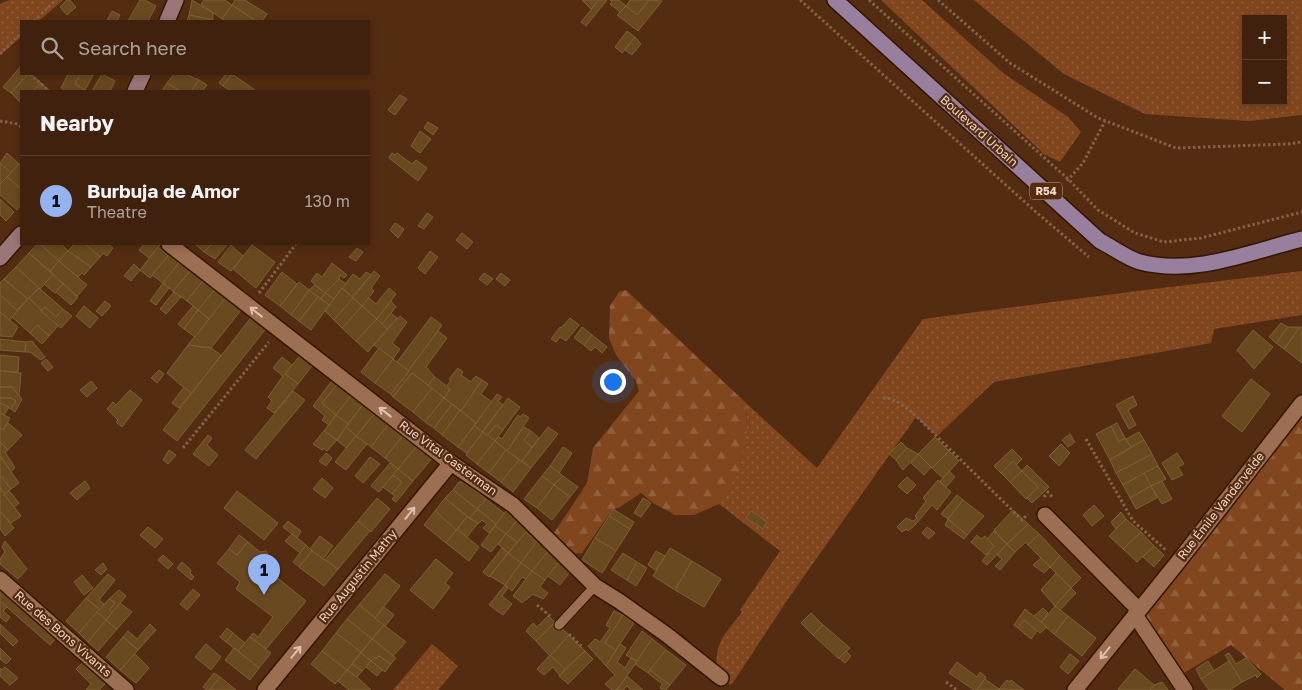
<!DOCTYPE html>
<html lang="en">
<head>
<meta charset="utf-8">
<style>
	:root { --surface:#3f210d; --page:#4a2e1b; --text:#f1f3f6; --muted:#ada39d; --line:#583e2e; --accent:#95b2f1 }
	body { margin:0; font-family:"Golos Text",sans-serif; background:var(--page); color:var(--text) }
	.controls { position:absolute; right:15px; top:15px; display:grid; overflow:hidden; border-radius:0px; box-shadow:0 2px 8px #0003 }
	.controls button { width:45px; height:45px; display:grid; place-items:center; padding:0; border:0; border-bottom:1px solid var(--line); background:var(--surface); color:var(--text); font:25px sans-serif }
	.you { position:absolute; left:612px; top:381px; width:18px; height:18px; margin:-12px; border:4px solid #fff; border-radius:50%; background:#1a73e8; box-shadow:0 0 0 8px #1a73e833 }
	.badge { display:grid; place-items:center; width:32px; height:32px; border-radius:50%; background:var(--accent); color:#111; font-size:16px; font-weight:700 }
	.pin { position:absolute; translate:-50% -41px; filter:drop-shadow(0 1px 2px #0008) }
	.pin::after { content:''; position:absolute; top:26px; width:18px; height:15px; background:inherit; clip-path:polygon(0 0,100% 0,50% 100%) }
	.list { margin:0; padding:0; list-style:none }
	h2 { display:flex; justify-content:space-between; align-items:center; height:65px; margin:0; padding:0 20px; font-size:21px }
	h2 small { font-size:16px; font-weight:400; color:var(--muted) }
	.list li { display:grid; grid-template-columns:32px 1fr auto; gap:15px; align-items:center; box-sizing:border-box; height:90px; padding:0 20px; border-top:1px solid var(--line) }
	.list b { display:block; font-size:19px; white-space:nowrap }
	.list p { margin:0; font-size:16px; white-space:nowrap; color:var(--muted) }
	.list em { font-size:16px; font-style:normal; color:var(--muted) }
	.icon { flex:none; width:28px; height:28px; fill:none; stroke:currentColor; stroke-width:2; stroke-linecap:round; stroke-linejoin:round }
	.map { position:relative; flex:none; width:1302px; height:690px; overflow:hidden }
	.search { position:absolute; background:var(--surface); box-shadow:0 2px 8px #0003; left:20px; top:20px; width:350px; height:55px; display:flex; align-items:center; gap:12px; box-sizing:border-box; padding:0 18px; border-radius:0px; color:var(--muted); font-size:19px }
	.panel { position:absolute; background:var(--surface); box-shadow:0 2px 8px #0003; left:20px; top:90px; width:350px; height:155px; border-radius:0px }
	.map>svg:first-child { display:block }
	.grass { fill:url(#grass-dots); fill-rule:evenodd }
	.forest { fill:url(#forest-firs) }
	.building { fill:#694a20; stroke:#7f5f36 }
	.lines { fill:none; stroke-linecap:round; stroke-linejoin:round }
	.lane-casing { stroke:#341603; stroke-width:11 }
	.street-casing { stroke:#341603; stroke-width:18 }
	.secondary-casing { stroke:#341603; stroke-width:18 }
	.primary-casing { stroke:#341603; stroke-width:18 }
	.path { stroke:#846149; stroke-width:3; stroke-dasharray:2.5 2.5; stroke-linecap:butt }
	.lane { stroke:#9c6e52; stroke-width:9 }
	.street { stroke:#9c6e52; stroke-width:15 }
	.secondary { stroke:#9a7678; stroke-width:15 }
	.primary { stroke:#997f9e; stroke-width:15 }
	.oneway { stroke:#dfc1b0 }
	.labels { text-anchor:middle; stroke-width:4.5; stroke-linejoin:round; paint-order:stroke }
	.shield { fill:#542c11; stroke:#c1a390; stroke-width:1 }
	.shield-label { font-size:11px; font-weight:bold; fill:#f0d6c7 }
	.street-label { font-size:12px; fill:#f0d6c7; stroke:#542c11 }
</style>
</head>
<body>
<div class="map">
<svg width="1302" height="690" viewBox="0 0 1302 690">
	<defs>
		<pattern id="grass-dots" width="8" height="8" patternUnits="userSpaceOnUse" patternTransform="scale(1.25)"><rect width="8" height="8" fill="#81461e"/><path d="M2 2h.1M6 6h.1" fill="none" stroke="#93603d" stroke-width="1.8" stroke-linecap="round"/></pattern>
		<pattern id="forest-firs" width="22" height="20" patternUnits="userSpaceOnUse" patternTransform="scale(1.25)"><rect width="22" height="20" fill="#81461e"/><path d="M5 1l3.5 6h-7zM16 11l3.5 6h-7z" fill="#93603d"/></pattern>
	</defs>
	<rect width="100%" height="100%" fill="#542c11"/>
	<!-- grass -->
	<g class="grass">
		<path d="M9 0H63L39 21H21V37L0 55V4Z"/>
		<path d="M881 0H922L1003 73 1068 117 1081 132 1060 162 1044 154Z"/>
		<path d="M974 0H1302V115L1249 121 1145 114 1064 74ZM1246 19H1283V101H1246Z"/>
		<path d="M1302 271V315L1214 329 1211 343 994 382 937 436 916 417 788 599 734 681 730 685 717 675C714 642 723 637 742 612L740 610 780 551 719 504 728 488 747 430 746 403 817 468 923 319 1145 290Z"/>
		<path d="M432 644 458 666 438 690H393Z"/>
	</g>
	<!-- forest -->
	<g class="forest">
		<path d="M626 290 746 403 747 430 740 470 719 504 694 515H675L653 503 641 493 620 507 612 510 582 553C566 555 562 545 554 533L587 483 593 448 639 391 636 381 616 355 609 338 610 306 619 292Z"/>
		<path d="M1302 403V690H1285L1231 645 1177 677 1135 615Z"/>
	</g>
	<!-- building -->
	<g class="building">
		<path d="M67 0H70L76 7 67 15 60 7Z"/>
		<path d="M140 0H145L156 6 148 21H128Z"/>
		<path d="M192 0 213 13V20L189 15Z"/>
		<path d="M204 0H225L232 5 222 19 201 4Z"/>
		<path d="M235 0H245L267 14 263 20 266 21H256L232 5Z"/>
		<path d="M582 0H599L591 9Z"/>
		<path d="M599 0H607L586 26 581 22Z"/>
		<path d="M610 0H619L626 6 620 12 610 4 612 2Z"/>
		<path d="M630 0H649L637 15 626 6Z"/>
		<path d="M649 0 662 1 638 31 617 15 626 6 637 15Z"/>
		<path d="M232 5 256 21H226L222 19Z"/>
		<path d="M112 11 120 15 117 21 107 20Z"/>
		<path d="M189 15 213 20V21H187Z"/>
		<path d="M627 31 635 37 622 53 615 47Z"/>
		<path d="M635 37 641 44 632 55 625 50Z"/>
		<path d="M21 66V74H28L11 93 3 87Z"/>
		<path d="M28 74H31L41 83 33 91H21V103L11 93Z"/>
		<path d="M68 74H80L75 84 85 90 84 91H66L61 88Z"/>
		<path d="M80 74 93 75 85 90 75 84Z"/>
		<path d="M102 74 115 81 110 91H92Z"/>
		<path d="M174 74H185L199 80 191 91H180L167 83Z"/>
		<path d="M226 74H234H232L223 86 219 83Z"/>
		<path d="M232 74 255 90 254 91H231L223 86Z"/>
		<path d="M199 80 207 85 202 91H191Z"/>
		<path d="M41 83 50 91H33Z"/>
		<path d="M167 83 180 91H162Z"/>
		<path d="M400 95 407 99 395 115 388 110Z"/>
		<path d="M428 122 438 128 433 135 424 128Z"/>
		<path d="M420 131 431 139 420 153 411 146Z"/>
		<path d="M7 153 19 164 11 173 0 163Z"/>
		<path d="M392 153 395 155 397 153 412 164 416 160 427 168 418 181 389 158Z"/>
		<path d="M0 163 11 173 0 184Z"/>
		<path d="M19 164 21 167V189L7 177Z"/>
		<path d="M7 177 21 189V205L17 210 0 195V184Z"/>
		<path d="M0 199 14 212 6 221 0 215Z"/>
		<path d="M427 213 433 217 424 229 418 226Z"/>
		<path d="M395 223 404 229 398 238 390 230Z"/>
		<path d="M462 233 473 242 467 249 456 240Z"/>
		<path d="M37 244H40L59 261 50 271 29 253Z"/>
		<path d="M40 244H61L68 251 59 261Z"/>
		<path d="M74 244H85L100 257 91 267 68 251Z"/>
		<path d="M85 244H108L113 248 107 256 103 253 100 257Z"/>
		<path d="M144 244H161L149 258 139 250Z"/>
		<path d="M195 244H212L204 252Z"/>
		<path d="M212 244H228L215 259 204 252Z"/>
		<path d="M231 245 243 256 231 271 218 262Z"/>
		<path d="M252 245 275 262 256 288 233 269Z"/>
		<path d="M158 247 168 256 150 278 140 270Z"/>
		<path d="M357 248 363 252 356 261 349 257Z"/>
		<path d="M68 251 91 267 84 275 82 273 78 277 59 261Z"/>
		<path d="M172 251 182 259 163 283 152 275Z"/>
		<path d="M430 251 438 257 425 274 418 268Z"/>
		<path d="M29 253 53 275 40 289 16 267Z"/>
		<path d="M182 259 193 268 173 291 163 283Z"/>
		<path d="M59 261 87 285 77 296 50 271Z"/>
		<path d="M332 263 347 275 344 278 340 275 339 279 325 293 311 281 317 273 322 277Z"/>
		<path d="M134 264 140 270 131 281 124 276Z"/>
		<path d="M16 267 39 288 28 299 4 279Z"/>
		<path d="M193 268 206 277 187 301 173 291Z"/>
		<path d="M374 271 380 276 371 288 374 291 362 306 353 298Z"/>
		<path d="M282 272 297 284 280 306 265 295Z"/>
		<path d="M366 272 371 275 352 297 342 288 353 274 360 279Z"/>
		<path d="M484 273 493 279 487 285 479 279Z"/>
		<path d="M501 273 510 280 505 286 496 279Z"/>
		<path d="M53 275 63 284 55 293 44 284Z"/>
		<path d="M206 277 217 287 198 310 187 301Z"/>
		<path d="M4 279 28 299 17 310 0 295V283Z"/>
		<path d="M339 279 346 284 334 299 325 293Z"/>
		<path d="M299 282 309 290 291 315 280 306Z"/>
		<path d="M163 283 169 288 156 305 150 301Z"/>
		<path d="M63 284 78 297 71 305 56 292Z"/>
		<path d="M315 285 325 293 321 299 309 290Z"/>
		<path d="M217 287 228 295 209 319 198 310Z"/>
		<path d="M39 288 63 309 56 317 45 307 41 311 29 298Z"/>
		<path d="M342 288 353 298 334 320 325 311Z"/>
		<path d="M389 288 396 294 377 319 362 306 369 298 376 304Z"/>
		<path d="M309 290 318 297 299 321 291 315Z"/>
		<path d="M174 292 181 297 166 314 160 309Z"/>
		<path d="M325 293 334 299 329 305 321 299Z"/>
		<path d="M0 295 18 311 9 321 0 312Z"/>
		<path d="M227 296 242 309 211 348 188 345Z"/>
		<path d="M318 297 329 305 311 330 299 321Z"/>
		<path d="M29 298 58 326 49 336 37 325 30 333 12 317Z"/>
		<path d="M353 298 362 306 342 328 334 320Z"/>
		<path d="M105 301 111 306 102 316 96 311Z"/>
		<path d="M391 301 396 307 382 324 377 319Z"/>
		<path d="M84 306 98 318 90 328 76 316Z"/>
		<path d="M193 306 198 310 184 329 178 324Z"/>
		<path d="M362 306 377 319 356 341 342 328Z"/>
		<path d="M45 307 56 317 63 309 72 316 61 328 41 311Z"/>
		<path d="M198 310 209 319 195 337 184 329Z"/>
		<path d="M0 312 18 327 12 337 0 336Z"/>
		<path d="M391 313 397 318 387 329 382 324Z"/>
		<path d="M253 315 268 326 177 441 163 430Z"/>
		<path d="M400 316 407 322 392 343 400 349 393 359 374 345Z"/>
		<path d="M431 317 442 325 409 371 397 362Z"/>
		<path d="M570 318 579 325 566 341 560 337 556 342 551 339 560 327 561 328Z"/>
		<path d="M377 319 387 329 368 352 356 341Z"/>
		<path d="M1281 323 1288 327 1276 343 1269 337Z"/>
		<path d="M37 325 49 336 42 344 30 333Z"/>
		<path d="M582 327 592 335 584 345 574 338Z"/>
		<path d="M1288 327H1300L1284 349 1276 343Z"/>
		<path d="M1300 327 1302 328V363L1284 349Z"/>
		<path d="M1253 330 1273 347 1254 369 1237 350Z"/>
		<path d="M438 331 447 338 426 367 435 377 428 385 412 373 393 397 391 394Z"/>
		<path d="M592 335 607 347 602 353 595 347 591 351 584 345Z"/>
		<path d="M0 339 26 342 25 352 0 350Z"/>
		<path d="M32 341 45 357 41 360 30 352H25L26 342Z"/>
		<path d="M188 345 211 348 221 355 191 394 167 373Z"/>
		<path d="M379 348 393 359 375 383 361 372Z"/>
		<path d="M302 353 315 362 298 384 285 374Z"/>
		<path d="M0 355 19 357 18 372 0 371Z"/>
		<path d="M282 357 292 365 285 374 298 384 274 413 267 408 272 401 268 397 283 376 273 368Z"/>
		<path d="M46 359 53 367 48 371 41 363Z"/>
		<path d="M393 359 409 371 391 394 375 383Z"/>
		<path d="M458 368 463 372 461 375 471 382 476 376 482 380 461 411 444 398 450 389 447 386 451 380 449 379Z"/>
		<path d="M159 370 164 374 157 383 151 378Z"/>
		<path d="M0 371 21 373 19 395 12 387H0Z"/>
		<path d="M412 373 432 388 413 412 393 397Z"/>
		<path d="M435 377 450 389 444 398 428 385Z"/>
		<path d="M334 378 340 381 322 403 336 415 329 425 322 420 325 416 313 406Z"/>
		<path d="M1251 379 1270 394 1242 432 1222 416Z"/>
		<path d="M482 380 488 384 481 394 492 402 476 423 461 411Z"/>
		<path d="M91 381 97 388 87 397 80 390Z"/>
		<path d="M340 381 354 392 336 415 322 403Z"/>
		<path d="M0 387H12L22 399 15 412 11 409 16 401 11 398H0Z"/>
		<path d="M184 387 191 393 179 408 172 403Z"/>
		<path d="M432 388 444 398 425 422 413 412Z"/>
		<path d="M130 390 142 400 122 427 116 422 118 420 107 409 113 402 116 405Z"/>
		<path d="M293 391 305 400 256 459 245 450Z"/>
		<path d="M354 392 365 402 348 424 336 415Z"/>
		<path d="M497 394 502 397 498 401 503 405 482 432 474 426Z"/>
		<path d="M1133 396 1137 405 1128 410 1136 425 1129 429 1116 405Z"/>
		<path d="M0 398H11L16 401 11 409 0 403Z"/>
		<path d="M444 398 452 404 434 428 425 422Z"/>
		<path d="M508 398 520 407 503 430 496 425 487 436 483 432Z"/>
		<path d="M365 402 377 411 356 436 346 427Z"/>
		<path d="M0 403 9 407 4 415 0 413Z"/>
		<path d="M452 404 460 410 442 435 434 428Z"/>
		<path d="M460 410 476 423 458 447 442 435Z"/>
		<path d="M377 411 390 422 371 447 356 436Z"/>
		<path d="M0 413 10 418 3 430 0 428Z"/>
		<path d="M523 414 529 418 507 451 495 441 498 436 502 439 518 415 520 417Z"/>
		<path d="M336 415 348 424 337 440 324 431Z"/>
		<path d="M390 422 405 433 385 458 371 447Z"/>
		<path d="M8 423 22 435 8 450 0 442V428L3 430Z"/>
		<path d="M1117 423 1125 438 1119 442 1111 426Z"/>
		<path d="M496 425 503 430 495 441 487 436Z"/>
		<path d="M474 426 483 432 467 453 458 447Z"/>
		<path d="M1111 426 1119 442 1125 438 1131 447 1110 460 1096 434Z"/>
		<path d="M346 427 356 436 346 448 337 440Z"/>
		<path d="M524 427 531 431 524 440 532 447 522 461 507 451Z"/>
		<path d="M548 427 558 434 531 468 522 461Z"/>
		<path d="M324 431 337 440 327 451 323 448 322 450 313 444Z"/>
		<path d="M531 431 539 438 532 447 524 440Z"/>
		<path d="M483 432 495 441 477 464 466 455Z"/>
		<path d="M1139 432 1144 440 1131 447 1126 439Z"/>
		<path d="M405 433 418 445 398 469 385 458Z"/>
		<path d="M1070 434 1075 442 1068 447 1062 440Z"/>
		<path d="M208 435 212 438 207 445 218 455 209 466 193 454Z"/>
		<path d="M356 436 367 444 346 470 335 462Z"/>
		<path d="M935 437 949 451 932 468 918 454Z"/>
		<path d="M1144 440 1152 454 1116 473 1110 460Z"/>
		<path d="M495 441 506 450 489 473 477 464Z"/>
		<path d="M0 442 8 450 5 452 15 468 10 472 0 456Z"/>
		<path d="M901 442 907 448 896 460 889 454Z"/>
		<path d="M1061 444 1070 453 1059 466 1049 456Z"/>
		<path d="M418 445 433 457 413 481 398 469Z"/>
		<path d="M563 447 572 453 559 473 550 466Z"/>
		<path d="M907 448 918 454 903 470 896 460Z"/>
		<path d="M1012 449 1022 459 1016 465 1013 461 1001 473 994 466Z"/>
		<path d="M169 450 176 455 168 464 163 460Z"/>
		<path d="M506 450 519 460 501 482 489 473Z"/>
		<path d="M949 451 959 461 943 478 932 468Z"/>
		<path d="M326 453 332 458 326 466 319 461Z"/>
		<path d="M1177 453 1184 464 1178 467 1183 475 1172 480 1162 463Z"/>
		<path d="M918 454 931 467 924 475 911 463Z"/>
		<path d="M1152 454 1158 466 1123 485 1116 473Z"/>
		<path d="M0 456 19 483 11 489 0 475Z"/>
		<path d="M370 457 380 464 363 483 355 476Z"/>
		<path d="M519 460 531 468 513 492 501 482Z"/>
		<path d="M1013 461 1022 471 1010 482 1001 473Z"/>
		<path d="M390 463 398 469 379 492 371 486Z"/>
		<path d="M1027 465 1049 487 1032 503 1027 498 1038 487 1022 471Z"/>
		<path d="M550 466 563 476 554 485 542 476Z"/>
		<path d="M1158 466 1166 479 1151 486 1144 473Z"/>
		<path d="M398 469 413 481 396 502 392 499 395 496 392 494 402 482 393 475Z"/>
		<path d="M949 471 955 477 946 487 940 481Z"/>
		<path d="M1022 471 1038 487 1026 499 1010 482Z"/>
		<path d="M1144 473 1151 486 1130 498 1123 485Z"/>
		<path d="M0 475 11 489 4 494 0 488Z"/>
		<path d="M393 475 402 482 392 494 383 487Z"/>
		<path d="M542 476 554 485 537 508 524 499Z"/>
		<path d="M563 476 578 487 570 497 554 485Z"/>
		<path d="M907 477 916 485 907 494 898 486Z"/>
		<path d="M322 478 333 488 325 498 313 489Z"/>
		<path d="M938 480 951 492 937 510 932 505 916 524 908 531 907 529 902 532 897 527 906 518 913 521 917 518 915 516 926 501 923 498Z"/>
		<path d="M85 481 90 488 77 500 70 493Z"/>
		<path d="M1162 481 1172 499 1162 504 1151 486Z"/>
		<path d="M459 482H465L486 499 477 509 453 490Z"/>
		<path d="M554 485 570 497 552 520 537 508Z"/>
		<path d="M1151 486 1157 498 1136 509 1130 498Z"/>
		<path d="M0 488 21 516 11 523 0 511Z"/>
		<path d="M453 490 477 509 470 518 445 498Z"/>
		<path d="M9 491 19 503 14 507 4 494Z"/>
		<path d="M237 491 278 523 264 540 224 508Z"/>
		<path d="M957 495 963 500 948 519 941 514Z"/>
		<path d="M377 498 390 509 371 532 358 521Z"/>
		<path d="M445 498 467 517 456 530 435 511Z"/>
		<path d="M643 498 651 503 641 517 634 513Z"/>
		<path d="M486 499 505 514 496 524 477 509Z"/>
		<path d="M963 500 984 516 967 535 948 519Z"/>
		<path d="M1094 505 1104 516 1092 526 1083 515Z"/>
		<path d="M509 507 521 516 506 534 495 526Z"/>
		<path d="M477 509 496 524 489 533 483 528 487 524 482 520 478 524 470 518Z"/>
		<path d="M613 509 634 522 630 529 609 516Z"/>
		<path d="M1013 510 1028 524 1007 544 994 530Z"/>
		<path d="M0 511 14 528 5 536 0 529Z"/>
		<path d="M435 511 456 530 446 543 424 525Z"/>
		<path d="M751 511 767 522 763 529 746 518Z"/>
		<path d="M1121 512 1126 519 1116 529 1111 522Z"/>
		<path d="M521 516 533 526 517 542 506 534Z"/>
		<path d="M609 516 630 529 616 551 595 538Z"/>
		<path d="M467 517 478 523 467 537 457 529Z"/>
		<path d="M948 519 967 535 964 539 945 525Z"/>
		<path d="M1126 519 1141 532 1123 549 1109 536Z"/>
		<path d="M288 521 301 531 297 538 283 527Z"/>
		<path d="M358 521 370 531 338 569 325 560Z"/>
		<path d="M1028 524 1039 534 1028 545 1026 542 1015 552 1007 544Z"/>
		<path d="M495 526 506 534 491 552 481 545Z"/>
		<path d="M148 527 163 539 155 548 140 535Z"/>
		<path d="M927 527 935 533 929 539 922 533Z"/>
		<path d="M457 529 479 547 469 561 446 543Z"/>
		<path d="M994 531 1007 544 987 565 982 561 994 546 987 539Z"/>
		<path d="M526 532 537 541 521 563 508 553Z"/>
		<path d="M1141 532 1154 546 1137 562 1123 549Z"/>
		<path d="M292 534 306 545 300 553 285 541Z"/>
		<path d="M506 534 517 542 508 553 498 544Z"/>
		<path d="M1039 534 1060 556 1050 567 1028 545Z"/>
		<path d="M239 535 248 542 237 555 229 549Z"/>
		<path d="M977 535 981 539 985 536 994 546 986 555 971 542Z"/>
		<path d="M320 536 333 546 323 559 310 549Z"/>
		<path d="M595 538 616 551 602 573 582 560Z"/>
		<path d="M5 541 27 569 18 579 0 564V559L5 552 2 547Z"/>
		<path d="M537 541 549 550 532 571 521 563Z"/>
		<path d="M248 542 260 552 266 551 268 554 267 558H261L258 562 306 601 266 649 250 637 253 633 258 637 273 617 236 589 240 582 217 563 229 549 237 555Z"/>
		<path d="M1007 544 1015 552 1000 570 995 566 1002 559 997 555Z"/>
		<path d="M306 545 312 551 299 567 293 562Z"/>
		<path d="M1154 546 1164 555 1154 567 1143 557Z"/>
		<path d="M502 548 508 553 489 577 483 572Z"/>
		<path d="M670 548 692 561 675 590 653 576Z"/>
		<path d="M549 550 562 558 545 580 532 571Z"/>
		<path d="M312 551 338 569 324 586 299 567Z"/>
		<path d="M656 551 665 556 656 570 648 565Z"/>
		<path d="M508 553 521 563 505 585 490 576Z"/>
		<path d="M623 553 637 562 627 580 611 570Z"/>
		<path d="M163 555 173 564 168 569 158 560Z"/>
		<path d="M1060 556 1081 578 1071 588 1050 567Z"/>
		<path d="M562 558 572 569 560 585 548 576Z"/>
		<path d="M1041 558 1050 567 1044 573 1033 565Z"/>
		<path d="M436 559 453 573 445 583 450 587 433 609 410 590Z"/>
		<path d="M692 561 721 579 704 607 675 590Z"/>
		<path d="M182 562 191 570 190 573 194 577 191 580 177 568Z"/>
		<path d="M637 562 647 568 636 586 627 580Z"/>
		<path d="M103 563 107 569 101 575 95 570Z"/>
		<path d="M521 563 532 571 526 579 522 577 512 591 505 585Z"/>
		<path d="M532 571 545 580 540 587 548 593 543 599 533 594 522 603 513 596Z"/>
		<path d="M1056 573 1071 588 1055 606 1041 590Z"/>
		<path d="M108 574 115 580 99 600 104 604 100 610 86 598Z"/>
		<path d="M385 574 400 586 375 618 359 605Z"/>
		<path d="M82 575 93 588 84 595 74 582Z"/>
		<path d="M505 585 508 588 502 596 512 604 503 615 489 605Z"/>
		<path d="M1071 588 1076 593 1060 610 1055 606Z"/>
		<path d="M193 589 200 595 187 610 180 604Z"/>
		<path d="M0 590 56 638 50 645 0 601Z"/>
		<path d="M119 590 126 596 112 613 109 610 115 603 109 599Z"/>
		<path d="M86 598 100 610 79 633 66 621Z"/>
		<path d="M109 599 115 603 109 610 112 613 106 620 97 612Z"/>
		<path d="M0 601 7 607 3 611 10 617 6 622 0 617Z"/>
		<path d="M120 603 132 612 117 629 106 620Z"/>
		<path d="M359 605 384 625 372 639 347 619Z"/>
		<path d="M1055 606 1068 616 1054 634 1041 623Z"/>
		<path d="M384 607 394 615 385 626 375 618Z"/>
		<path d="M1043 608 1048 613 1041 623 1034 616Z"/>
		<path d="M1025 609 1047 627 1040 633 1024 620 1018 628 1014 625Z"/>
		<path d="M614 611 623 615 605 643 616 650 606 666 588 646 595 639 600 642 610 628 606 625Z"/>
		<path d="M97 612 106 620 88 642 79 633Z"/>
		<path d="M811 613 823 625 813 635 801 623Z"/>
		<path d="M623 615 634 623 616 650 605 643Z"/>
		<path d="M548 616 555 622 536 641 526 631 533 623 537 627Z"/>
		<path d="M1068 616 1096 638 1082 656 1054 634Z"/>
		<path d="M347 619 372 639 361 652 336 633Z"/>
		<path d="M106 620 117 629 98 651 88 642Z"/>
		<path d="M1024 620 1037 631 1031 639 1018 628Z"/>
		<path d="M555 622 569 635 550 656 536 641Z"/>
		<path d="M0 624 18 641 13 646 0 633Z"/>
		<path d="M150 624 156 630 138 650 123 637 128 631 137 639Z"/>
		<path d="M384 625 406 642 393 656 372 639Z"/>
		<path d="M823 625 850 648 839 659 813 635Z"/>
		<path d="M227 628 233 633 226 642 220 637Z"/>
		<path d="M642 631 652 639 637 661 626 655Z"/>
		<path d="M233 633 245 643 238 651 226 642Z"/>
		<path d="M336 633 361 652 347 670 322 651Z"/>
		<path d="M569 635 585 651 565 669 550 656Z"/>
		<path d="M123 637 138 650 120 670 106 657Z"/>
		<path d="M250 637 271 653 259 668 238 651Z"/>
		<path d="M372 639 396 658 391 664 379 656 376 658 375 657 371 661 361 653Z"/>
		<path d="M652 639 666 650 648 673 635 664Z"/>
		<path d="M206 644 221 657 211 670 195 657Z"/>
		<path d="M620 644 626 648 617 662 625 668 631 658 637 661 623 682 616 690H612L605 684 615 675 606 666Z"/>
		<path d="M0 648 11 659 6 664 0 659Z"/>
		<path d="M234 648 259 668 250 680 225 660Z"/>
		<path d="M666 650 686 665 670 685 650 670Z"/>
		<path d="M322 651 347 670 335 684 311 664Z"/>
		<path d="M585 651 593 659 568 684 559 676Z"/>
		<path d="M846 651 851 656 845 663 839 658Z"/>
		<path d="M361 653 371 661 362 671 352 664Z"/>
		<path d="M1229 653 1236 664 1246 658 1261 674 1257 678 1256 675 1242 682 1225 655Z"/>
		<path d="M135 654 149 668 136 683 120 670Z"/>
		<path d="M1070 654 1079 661 1068 674 1060 667Z"/>
		<path d="M550 655 565 669 560 676 553 667 544 675 537 669Z"/>
		<path d="M379 656 391 664 385 672 371 661 375 657 376 658Z"/>
		<path d="M371 661 382 670 377 676 366 667Z"/>
		<path d="M1208 661 1214 671 1201 679 1196 669Z"/>
		<path d="M1229 661 1242 682 1230 690H1209L1201 679Z"/>
		<path d="M83 662 106 683 99 690H86L91 684 76 669Z"/>
		<path d="M957 662 977 677 980 672 986 677 977 690H974L949 673Z"/>
		<path d="M352 664 362 671 357 677 347 670Z"/>
		<path d="M5 667 18 678 10 685 0 676V668L2 670Z"/>
		<path d="M1135 669 1154 685 1150 690H1119L1118 689Z"/>
		<path d="M347 670 357 677 371 690H349L338 681Z"/>
		<path d="M650 670 670 685 666 690 660 688 662 684 648 673Z"/>
		<path d="M214 673 220 677 210 690H207L203 687Z"/>
		<path d="M627 676 643 690H631L627 686 623 690H617Z"/>
		<path d="M220 677 236 690H210Z"/>
		<path d="M985 679 999 689 1000 690H977Z"/>
		<path d="M1007 680 1010 682 1011 680 1024 690 999 689Z"/>
		<path d="M1162 682 1168 690H1150L1154 685Z"/>
	</g>
	<g class="lines">
		<defs>
			<path id="lane" d="M559 625 595 586"/>
			<g id="street">
				<path d="M169 244 451 463 513 505 595 586 619 601 667 635 721 678"/>
				<path d="M1045 515 1139 610"/>
				<path d="M0 579 126 690"/>
				<path d="M1135 615 1185 690"/>
				<path d="M265 690 451 463"/>
				<path d="M1075 690 1178 562 1302 403"/>
			</g>
			<g id="secondary">
				<path d="M167 21 176 0"/>
				<path d="M135 91 143 74"/>
				<path d="M0 258 21 234"/>
			</g>
			<path id="primary" d="M835 0 1100 241C1112 247 1128 259 1140 262 1194 276 1250 252 1302 239"/>
		</defs>
		<!-- lane casing -->
		<use href="#lane" class="lane-casing"/>
		<!-- street casing -->
		<use href="#street" class="street-casing"/>
		<!-- secondary casing -->
		<use href="#secondary" class="secondary-casing"/>
		<!-- primary casing -->
		<use href="#primary" class="primary-casing"/>
		<!-- path -->
		<g class="path">
			<path d="M800 0 1036 212 1089 257"/>
			<path d="M869 0 1068 179 1098 210 1135 233 1164 242 1201 238 1302 212"/>
			<path d="M938 0 1010 63 1098 118 1176 148 1288 144 1302 142"/>
			<path d="M34 21 56 0"/>
			<path d="M0 54 21 33"/>
			<path d="M30 74 49 91"/>
			<path d="M0 121 18 124 21 127"/>
			<path d="M1067 181 1083 163 1105 121"/>
			<path d="M259 293 296 244"/>
			<path d="M883 398C894 397 903 406 912 412L1022 520 1028 514"/>
			<path d="M1086 439 1133 521 1167 551"/>
			<path d="M183 448 269 342"/>
			<path d="M1044 497 1048 492 1053 498"/>
			<path d="M537 605 550 616"/>
			<path d="M569 634 582 647"/>
			<path d="M946 682 957 690"/>
		</g>
		<!-- lane -->
		<use href="#lane" class="lane"/>
		<!-- street -->
		<use href="#street" class="street"/>
		<!-- secondary -->
		<use href="#secondary" class="secondary"/>
		<!-- primary -->
		<use href="#primary" class="primary"/>
	</g>
	<!-- one-way arrows -->
	<defs><path id="oneway-shaft" d="M-6 0H5M1.5-3L5.5 0L1.5 3" fill="none" stroke-width="1.6" stroke-linecap="round" stroke-linejoin="round" transform="scale(1.25)"/></defs>
	<g class="oneway">
		<use href="#oneway-shaft" transform="translate(256 312) rotate(-142)"/>
		<use href="#oneway-shaft" transform="translate(385 412) rotate(-142)"/>
		<use href="#oneway-shaft" transform="translate(410 513) rotate(-51)"/>
		<use href="#oneway-shaft" transform="translate(296 652) rotate(-51)"/>
		<use href="#oneway-shaft" transform="translate(1105 653) rotate(129)"/>
	</g>
	<g class="labels">
		<!-- shield labels -->
		<rect class="shield" x="1030" y="182.5" width="32" height="17" rx="4"/>
		<g class="shield-label">
			<text x="1046" y="195">R54</text>
		</g>
		<!-- street labels -->
		<g class="street-label">
			<text transform="translate(979 131) rotate(42)" y="4">Boulevard Urbain</text>
			<text transform="translate(448 458) rotate(36)" y="4">Rue Vital Casterman</text>
			<text transform="translate(1221 506) rotate(-52)" y="4">Rue Émile Vandervelde</text>
			<text transform="translate(358 576) rotate(-51)" y="4">Rue Augustin Mathy</text>
			<text transform="translate(63 634) rotate(41)" y="4">Rue des Bons Vivants</text>
		</g>
	</g>
</svg>
<div class="controls">
<button>+</button>
<button>−</button>
</div>
<div class="you"></div>
<div class="pin badge" style="left:264px;top:595px">1</div>
<div class="search"><svg class="icon" aria-label="search" viewBox="0 0 24 24"><circle cx="10" cy="10" r="6"/><path d="M15 15l6 6"/></svg>Search here</div>
<section class="panel">
<h2>Nearby<small></small></h2>
<ul class="list">
<li><span class="badge">1</span><div><b>Burbuja de Amor</b><p>Theatre</p></div><em>130 m</em></li>
</ul>
</section>
</div>
</body>
</html>
